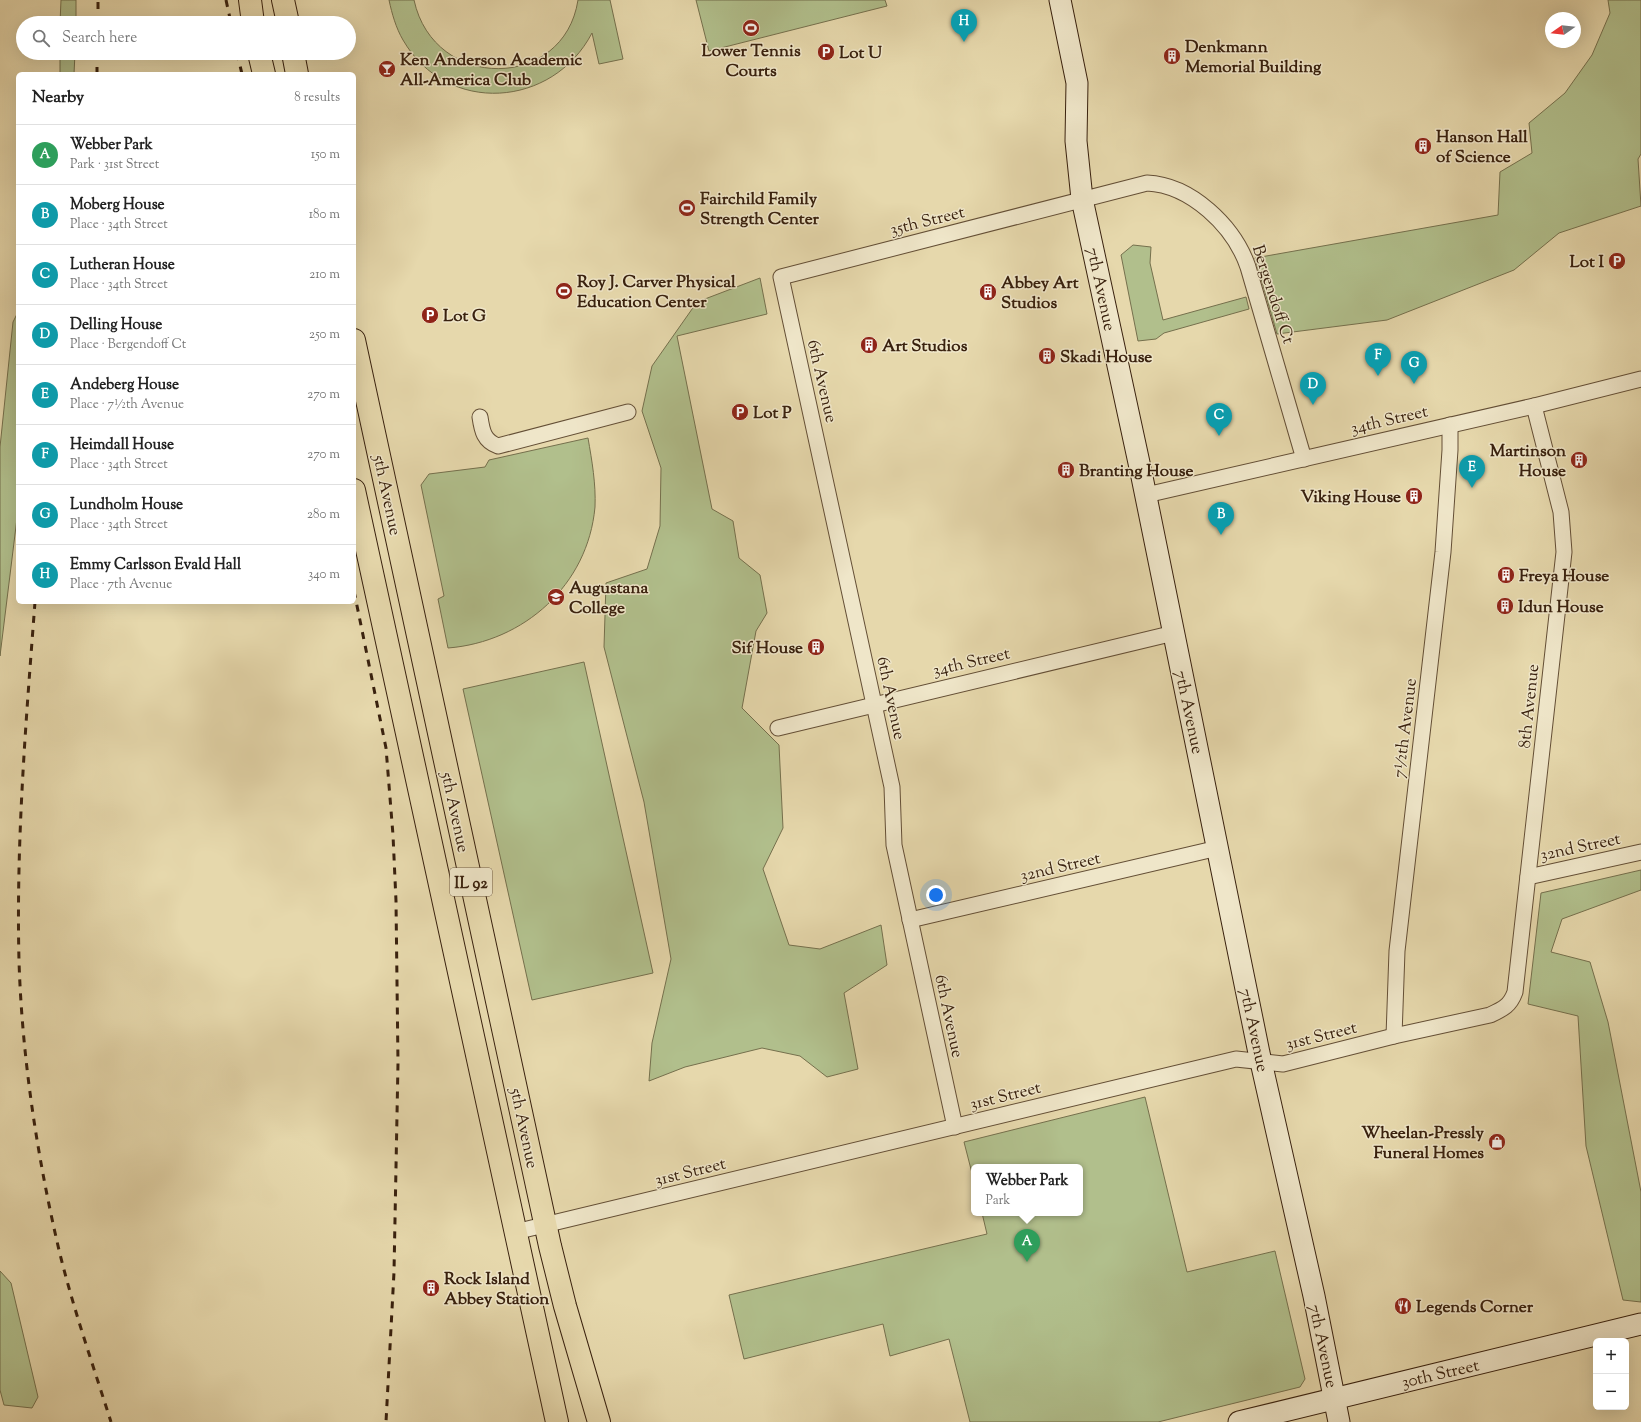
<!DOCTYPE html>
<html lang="en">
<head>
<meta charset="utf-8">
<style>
	:root { --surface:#fff; --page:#f2f2f2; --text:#222; --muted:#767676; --line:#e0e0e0; --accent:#b45309 }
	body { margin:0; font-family:"Sorts Mill Goudy",serif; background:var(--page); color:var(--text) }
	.controls { position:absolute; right:12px; bottom:12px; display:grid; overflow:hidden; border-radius:6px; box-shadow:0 4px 16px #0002 }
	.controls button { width:36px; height:36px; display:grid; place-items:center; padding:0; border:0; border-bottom:1px solid var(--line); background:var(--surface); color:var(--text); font:20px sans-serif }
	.compass { position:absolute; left:1545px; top:12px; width:36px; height:36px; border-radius:50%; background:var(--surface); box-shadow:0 4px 16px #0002; rotate:256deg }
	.you { position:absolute; left:936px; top:895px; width:14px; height:14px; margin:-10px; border:3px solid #fff; border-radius:50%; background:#1a73e8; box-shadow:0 0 0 6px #1a73e833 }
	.badge { display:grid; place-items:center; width:26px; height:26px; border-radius:50%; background:var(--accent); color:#fff; font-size:13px; font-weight:700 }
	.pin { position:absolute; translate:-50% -33px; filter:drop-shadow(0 1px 2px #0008) }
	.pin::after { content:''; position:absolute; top:21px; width:14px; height:12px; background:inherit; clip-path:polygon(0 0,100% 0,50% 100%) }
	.popup { position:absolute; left:971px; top:1164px; width:112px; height:52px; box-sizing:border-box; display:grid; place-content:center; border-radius:6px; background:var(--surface); filter:drop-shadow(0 1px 3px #0005); font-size:13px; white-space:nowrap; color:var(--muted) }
	.popup b { font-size:15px; color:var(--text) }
	.popup::after { content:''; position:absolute; left:50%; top:100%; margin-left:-8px; border:8px solid transparent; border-top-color:var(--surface) }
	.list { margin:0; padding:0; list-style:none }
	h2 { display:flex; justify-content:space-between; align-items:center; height:52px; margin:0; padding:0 16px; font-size:17px }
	h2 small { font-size:13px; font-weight:400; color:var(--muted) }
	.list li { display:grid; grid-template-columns:26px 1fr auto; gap:12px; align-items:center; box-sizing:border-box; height:60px; padding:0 16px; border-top:1px solid var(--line) }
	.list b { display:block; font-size:15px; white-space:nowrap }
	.list p { margin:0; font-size:13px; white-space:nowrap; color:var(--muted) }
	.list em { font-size:13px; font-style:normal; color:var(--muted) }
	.icon { flex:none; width:22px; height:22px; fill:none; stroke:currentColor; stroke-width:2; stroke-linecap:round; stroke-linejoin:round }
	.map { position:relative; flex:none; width:1641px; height:1422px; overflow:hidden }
	.search { position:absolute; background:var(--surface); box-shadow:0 4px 16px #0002; left:16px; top:16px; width:340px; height:44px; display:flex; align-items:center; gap:10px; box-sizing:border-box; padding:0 14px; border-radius:22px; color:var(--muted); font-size:15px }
	.panel { position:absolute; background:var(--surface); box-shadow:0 4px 16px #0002; left:16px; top:72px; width:340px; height:532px; border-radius:6px }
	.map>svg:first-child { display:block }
	.green { fill:#b1bf8c; stroke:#75704d }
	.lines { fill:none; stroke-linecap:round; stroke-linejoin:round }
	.street-casing { stroke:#644f36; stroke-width:17 }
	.secondary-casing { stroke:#39210e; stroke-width:23 }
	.primary-casing { stroke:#39210e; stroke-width:24 }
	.street { stroke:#efe6c9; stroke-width:15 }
	.secondary { stroke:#efe6c9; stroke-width:21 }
	.primary { stroke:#e6d8ac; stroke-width:22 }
	.rail { stroke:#39210e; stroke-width:3; stroke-dasharray:7 7; stroke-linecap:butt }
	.labels { text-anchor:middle; stroke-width:3; stroke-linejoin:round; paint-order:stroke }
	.shield { fill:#efe6c9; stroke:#705c46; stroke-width:1 }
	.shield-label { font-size:16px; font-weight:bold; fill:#39210e }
	.poi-label { font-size:17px; font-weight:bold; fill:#39210e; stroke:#efe6c9; text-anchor:start }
	.street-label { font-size:17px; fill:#39210e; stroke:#efe6c9 }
</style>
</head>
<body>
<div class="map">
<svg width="1641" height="1422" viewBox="0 0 1641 1422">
	<rect width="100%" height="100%" fill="#e6d8ac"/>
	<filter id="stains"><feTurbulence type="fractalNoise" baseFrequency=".005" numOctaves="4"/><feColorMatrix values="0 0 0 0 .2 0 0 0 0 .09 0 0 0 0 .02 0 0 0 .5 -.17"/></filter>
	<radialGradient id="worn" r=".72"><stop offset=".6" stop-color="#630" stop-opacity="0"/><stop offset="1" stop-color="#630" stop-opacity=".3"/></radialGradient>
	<!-- green -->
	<g class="green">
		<path d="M61 0H76V23H60Z"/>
		<path d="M389 0H414C434 92 564 91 578 0H610L623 59 599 64 592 33C553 108 447 116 403 40 396 28 392 14 389 0Z"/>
		<path d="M696 0H885L887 6 709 51Z"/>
		<path d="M1608 0H1641V154L1638 159 1641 206 1559 233 1514 270 1387 320 1277 334 1255 258 1498 215 1500 172 1532 153 1529 123 1565 93 1592 55 1610 13Z"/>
		<path d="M60 53H75L74 74H60Z"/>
		<path d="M1133 245 1151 247 1150 263 1163 320 1246 297 1249 309 1164 333 1156 339 1138 341 1121 255Z"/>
		<path d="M760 278 767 314 677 336 712 509 733 521 739 558 760 575 767 613 756 631 742 708 779 745 783 828 763 869 789 945 820 949 881 925 887 965 844 993 858 1069 827 1077 800 1056 762 1048 685 1067 649 1081 652 1043 671 959 644 802 604 647 606 583 647 569 660 526 661 468 642 411 652 366 697 302Z"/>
		<path d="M18 312V510L0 656V447L13 322Z"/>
		<path d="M588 438C592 461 596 484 595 507 588 585 524 642 448 648L438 599 444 596 421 485 429 474 485 467 489 460Z"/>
		<path d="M584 662 653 973 532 1000 463 689Z"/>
		<path d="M1641 870V890L1562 919 1551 952 1590 962 1608 1022 1641 1192V1302L1623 1300 1586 1146 1578 1016 1528 1004 1541 893Z"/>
		<path d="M1145 1097 1187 1272 1275 1251 1305 1379 1300 1387 1158 1422H970L949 1339 890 1356 883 1324 744 1359 729 1295 987 1234 982 1213H1080V1167H974V1181L964 1142Z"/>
		<path d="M0 1271 11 1283 38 1397 32 1408 4 1405 0 1390Z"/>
	</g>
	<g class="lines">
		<defs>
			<g id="street">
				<path d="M480 417C482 431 484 441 498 446L628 412"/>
				<path d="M1146 495 1534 406 1641 379"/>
				<path d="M778 728 1174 633"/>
				<path d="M1528 877 1641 852"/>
				<path d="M910 920 1218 848"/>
				<path d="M1394 1036 1397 951 1443 552 1450 450V425"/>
				<path d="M955 1127 894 845 892 787 781 277 1147 183C1191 185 1234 226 1248 267L1304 459"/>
				<path d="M515 1232 1236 1059 1283 1064 1394 1036 1490 1015C1503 1009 1510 1006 1515 992L1564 552 1561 512 1534 406"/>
			</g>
			<g id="secondary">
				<path d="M1060 0 1077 83 1076 141 1082 199 1141 472 1259 1053 1314 1296 1339 1422"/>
				<path d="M1239 1422 1641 1324"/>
			</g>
			<g id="primary">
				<path d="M250 0 253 23"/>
				<path d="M283 0 288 23"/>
				<path d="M259 53 264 74"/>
				<path d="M293 53 297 74"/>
				<path d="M354 340 550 1246 565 1306 599 1422"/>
				<path d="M354 490 557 1422"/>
			</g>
		</defs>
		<!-- street casing -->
		<use href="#street" class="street-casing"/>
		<!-- secondary casing -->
		<use href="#secondary" class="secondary-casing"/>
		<!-- primary casing -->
		<use href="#primary" class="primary-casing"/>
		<!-- street -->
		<use href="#street" class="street"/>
		<!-- secondary -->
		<use href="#secondary" class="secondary"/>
		<!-- primary -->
		<use href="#primary" class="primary"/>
		<!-- rail -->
		<g class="rail">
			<path d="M226 0 231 23"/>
			<path d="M98 23V0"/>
			<path d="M237 53 242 74"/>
			<path d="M97 74V53"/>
			<path d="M354 591 386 748 393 835 396 901 398 1063 394 1272 386 1422"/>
			<path d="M35 602C26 721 16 841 19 961 22 1057 37 1156 59 1250 73 1308 93 1365 111 1422"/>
		</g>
	</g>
	<!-- icons -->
	<defs>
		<symbol id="stadium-disc" viewBox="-11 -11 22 22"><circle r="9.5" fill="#8f2418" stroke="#efe6c9"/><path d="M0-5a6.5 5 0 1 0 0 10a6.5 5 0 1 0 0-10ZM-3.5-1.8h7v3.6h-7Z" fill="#fff"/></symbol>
		<symbol id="parking-disc" viewBox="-11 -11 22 22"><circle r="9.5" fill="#8f2418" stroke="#efe6c9"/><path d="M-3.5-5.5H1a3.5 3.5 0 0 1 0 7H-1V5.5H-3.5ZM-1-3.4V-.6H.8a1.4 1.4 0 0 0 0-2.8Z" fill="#fff"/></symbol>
		<symbol id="building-disc" viewBox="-11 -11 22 22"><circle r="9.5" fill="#8f2418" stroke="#efe6c9"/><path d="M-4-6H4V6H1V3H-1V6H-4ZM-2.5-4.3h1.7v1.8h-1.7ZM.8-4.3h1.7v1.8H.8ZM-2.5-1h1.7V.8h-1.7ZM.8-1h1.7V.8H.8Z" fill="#fff"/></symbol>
		<symbol id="bar-disc" viewBox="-11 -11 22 22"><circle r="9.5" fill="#8f2418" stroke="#efe6c9"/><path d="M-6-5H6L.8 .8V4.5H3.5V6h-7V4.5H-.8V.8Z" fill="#fff"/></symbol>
		<symbol id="university-disc" viewBox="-11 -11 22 22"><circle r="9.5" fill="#8f2418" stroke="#efe6c9"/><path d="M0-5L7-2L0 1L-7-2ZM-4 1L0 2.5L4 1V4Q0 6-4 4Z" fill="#fff"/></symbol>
		<symbol id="shop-disc" viewBox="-11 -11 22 22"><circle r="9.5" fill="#8f2418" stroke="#efe6c9"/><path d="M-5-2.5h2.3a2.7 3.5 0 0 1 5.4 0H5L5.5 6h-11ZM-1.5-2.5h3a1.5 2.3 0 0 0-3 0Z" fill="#fff"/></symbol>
		<symbol id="restaurant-disc" viewBox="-11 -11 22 22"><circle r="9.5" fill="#8f2418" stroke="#efe6c9"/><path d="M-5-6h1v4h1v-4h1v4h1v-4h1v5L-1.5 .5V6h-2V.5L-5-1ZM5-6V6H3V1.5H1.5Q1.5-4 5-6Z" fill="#fff"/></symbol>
	</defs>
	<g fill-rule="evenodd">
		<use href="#stadium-disc" x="741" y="18" width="20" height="20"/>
		<use href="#parking-disc" x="816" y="42" width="20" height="20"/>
		<use href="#building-disc" x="1162" y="46" width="20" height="20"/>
		<use href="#bar-disc" x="377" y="59" width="20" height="20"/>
		<use href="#building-disc" x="1413" y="136" width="20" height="20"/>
		<use href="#stadium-disc" x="677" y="198" width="20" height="20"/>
		<use href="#parking-disc" x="1607" y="251" width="20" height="20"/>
		<use href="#stadium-disc" x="554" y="281" width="20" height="20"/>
		<use href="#building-disc" x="978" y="282" width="20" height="20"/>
		<use href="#parking-disc" x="420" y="305" width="20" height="20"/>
		<use href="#building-disc" x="859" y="335" width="20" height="20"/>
		<use href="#building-disc" x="1037" y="346" width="20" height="20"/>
		<use href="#parking-disc" x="730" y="402" width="20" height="20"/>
		<use href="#building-disc" x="1569" y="450" width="20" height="20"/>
		<use href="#building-disc" x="1056" y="460" width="20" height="20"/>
		<use href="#building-disc" x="1404" y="486" width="20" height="20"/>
		<use href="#building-disc" x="1496" y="565" width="20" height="20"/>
		<use href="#university-disc" x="546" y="587" width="20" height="20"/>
		<use href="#building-disc" x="1495" y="596" width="20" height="20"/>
		<use href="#building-disc" x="806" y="637" width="20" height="20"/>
		<use href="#shop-disc" x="1487" y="1132" width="20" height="20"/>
		<use href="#building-disc" x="421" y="1278" width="20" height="20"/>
		<use href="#restaurant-disc" x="1393" y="1296" width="20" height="20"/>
	</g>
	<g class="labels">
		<!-- shield labels -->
		<rect class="shield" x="450" y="868" width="42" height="28" rx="3"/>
		<g class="shield-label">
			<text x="471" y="888">IL 92</text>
		</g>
		<!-- poi labels -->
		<g class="poi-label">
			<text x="1185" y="52">Denkmann<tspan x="1185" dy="20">Memorial Building</tspan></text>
			<text x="751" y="56" text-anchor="middle">Lower Tennis<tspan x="751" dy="20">Courts</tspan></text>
			<text x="839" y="58">Lot U</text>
			<text x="400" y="65">Ken Anderson Academic<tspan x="400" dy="20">All-America Club</tspan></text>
			<text x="1436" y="142">Hanson Hall<tspan x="1436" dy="20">of Science</tspan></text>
			<text x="700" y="204">Fairchild Family<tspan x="700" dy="20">Strength Center</tspan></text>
			<text x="1604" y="267" text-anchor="end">Lot I</text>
			<text x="577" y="287">Roy J. Carver Physical<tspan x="577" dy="20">Education Center</tspan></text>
			<text x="1001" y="288">Abbey Art<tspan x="1001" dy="20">Studios</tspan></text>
			<text x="443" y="321">Lot G</text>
			<text x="882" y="351">Art Studios</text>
			<text x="1060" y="362">Skadi House</text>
			<text x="753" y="418">Lot P</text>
			<text x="1566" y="456" text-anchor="end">Martinson<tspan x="1566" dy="20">House</tspan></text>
			<text x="1079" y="476">Branting House</text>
			<text x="1401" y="502" text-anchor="end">Viking House</text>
			<text x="1519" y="581">Freya House</text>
			<text x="569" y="593">Augustana<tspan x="569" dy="20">College</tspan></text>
			<text x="1518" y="612">Idun House</text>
			<text x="803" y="653" text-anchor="end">Sif House</text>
			<text x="1484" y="1138" text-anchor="end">Wheelan-Pressly<tspan x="1484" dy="20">Funeral Homes</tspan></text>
			<text x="444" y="1284">Rock Island<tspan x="444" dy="20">Abbey Station</tspan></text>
			<text x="1416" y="1312">Legends Corner</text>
		</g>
		<!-- street labels -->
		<g class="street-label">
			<text transform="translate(927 220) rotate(-14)" y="6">35th Street</text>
			<text transform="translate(1102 289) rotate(78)" y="6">7th Avenue</text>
			<text transform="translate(1274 294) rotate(72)" y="6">Bergendoff Ct</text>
			<text transform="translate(823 381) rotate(77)" y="6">6th Avenue</text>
			<text transform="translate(1389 419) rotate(-13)" y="6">34th Street</text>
			<text transform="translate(388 495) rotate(78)" y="6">5th Avenue</text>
			<text transform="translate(971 661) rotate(-13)" y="6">34th Street</text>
			<text transform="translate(892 698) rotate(78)" y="6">6th Avenue</text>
			<text transform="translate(1528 706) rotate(-84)" y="6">8th Avenue</text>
			<text transform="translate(1190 712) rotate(78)" y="6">7th Avenue</text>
			<text transform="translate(1404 728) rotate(-83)" y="6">7½th Avenue</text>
			<text transform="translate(456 812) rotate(78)" y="6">5th Avenue</text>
			<text transform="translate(1580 846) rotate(-12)" y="6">32nd Street</text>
			<text transform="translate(1060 866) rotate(-13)" y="6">32nd Street</text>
			<text transform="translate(950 1016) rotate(78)" y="6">6th Avenue</text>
			<text transform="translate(1255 1030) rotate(78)" y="6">7th Avenue</text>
			<text transform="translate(1321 1035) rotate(-14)" y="6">31st Street</text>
			<text transform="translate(1005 1095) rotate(-14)" y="6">31st Street</text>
			<text transform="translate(525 1128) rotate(78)" y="6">5th Avenue</text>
			<text transform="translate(690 1171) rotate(-14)" y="6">31st Street</text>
			<text transform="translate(1324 1346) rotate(78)" y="6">7th Avenue</text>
			<text transform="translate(1440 1373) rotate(-13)" y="6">30th Street</text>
		</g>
	</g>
	<rect width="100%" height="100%" filter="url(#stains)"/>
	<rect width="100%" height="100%" fill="url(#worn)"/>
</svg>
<div class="controls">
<button>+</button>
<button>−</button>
</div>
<svg class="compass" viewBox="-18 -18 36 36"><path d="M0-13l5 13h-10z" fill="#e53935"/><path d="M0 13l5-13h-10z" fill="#767676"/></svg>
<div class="you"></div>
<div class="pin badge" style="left:1027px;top:1262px;background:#2e9e5b">A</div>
<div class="popup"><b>Webber Park</b>Park</div>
<div class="pin badge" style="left:1221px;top:535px;background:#0f9aa8">B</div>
<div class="pin badge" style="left:1219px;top:436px;background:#0f9aa8">C</div>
<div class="pin badge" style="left:1313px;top:405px;background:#0f9aa8">D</div>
<div class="pin badge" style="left:1472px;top:488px;background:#0f9aa8">E</div>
<div class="pin badge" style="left:1378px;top:376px;background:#0f9aa8">F</div>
<div class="pin badge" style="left:1414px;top:384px;background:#0f9aa8">G</div>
<div class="pin badge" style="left:964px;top:42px;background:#0f9aa8">H</div>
<div class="search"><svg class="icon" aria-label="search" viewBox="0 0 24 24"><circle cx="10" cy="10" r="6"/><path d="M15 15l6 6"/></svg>Search here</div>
<section class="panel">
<h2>Nearby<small>8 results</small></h2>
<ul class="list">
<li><span class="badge" style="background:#2e9e5b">A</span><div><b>Webber Park</b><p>Park · 31st Street</p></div><em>150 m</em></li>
<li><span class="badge" style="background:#0f9aa8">B</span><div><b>Moberg House</b><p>Place · 34th Street</p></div><em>180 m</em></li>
<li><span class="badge" style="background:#0f9aa8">C</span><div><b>Lutheran House</b><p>Place · 34th Street</p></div><em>210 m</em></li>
<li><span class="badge" style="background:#0f9aa8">D</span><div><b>Delling House</b><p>Place · Bergendoff Ct</p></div><em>250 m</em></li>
<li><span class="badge" style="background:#0f9aa8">E</span><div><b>Andeberg House</b><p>Place · 7½th Avenue</p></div><em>270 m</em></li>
<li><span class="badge" style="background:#0f9aa8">F</span><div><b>Heimdall House</b><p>Place · 34th Street</p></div><em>270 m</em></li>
<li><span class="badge" style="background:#0f9aa8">G</span><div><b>Lundholm House</b><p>Place · 34th Street</p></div><em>280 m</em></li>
<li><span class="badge" style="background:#0f9aa8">H</span><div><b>Emmy Carlsson Evald Hall</b><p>Place · 7th Avenue</p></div><em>340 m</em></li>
</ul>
</section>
</div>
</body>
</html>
